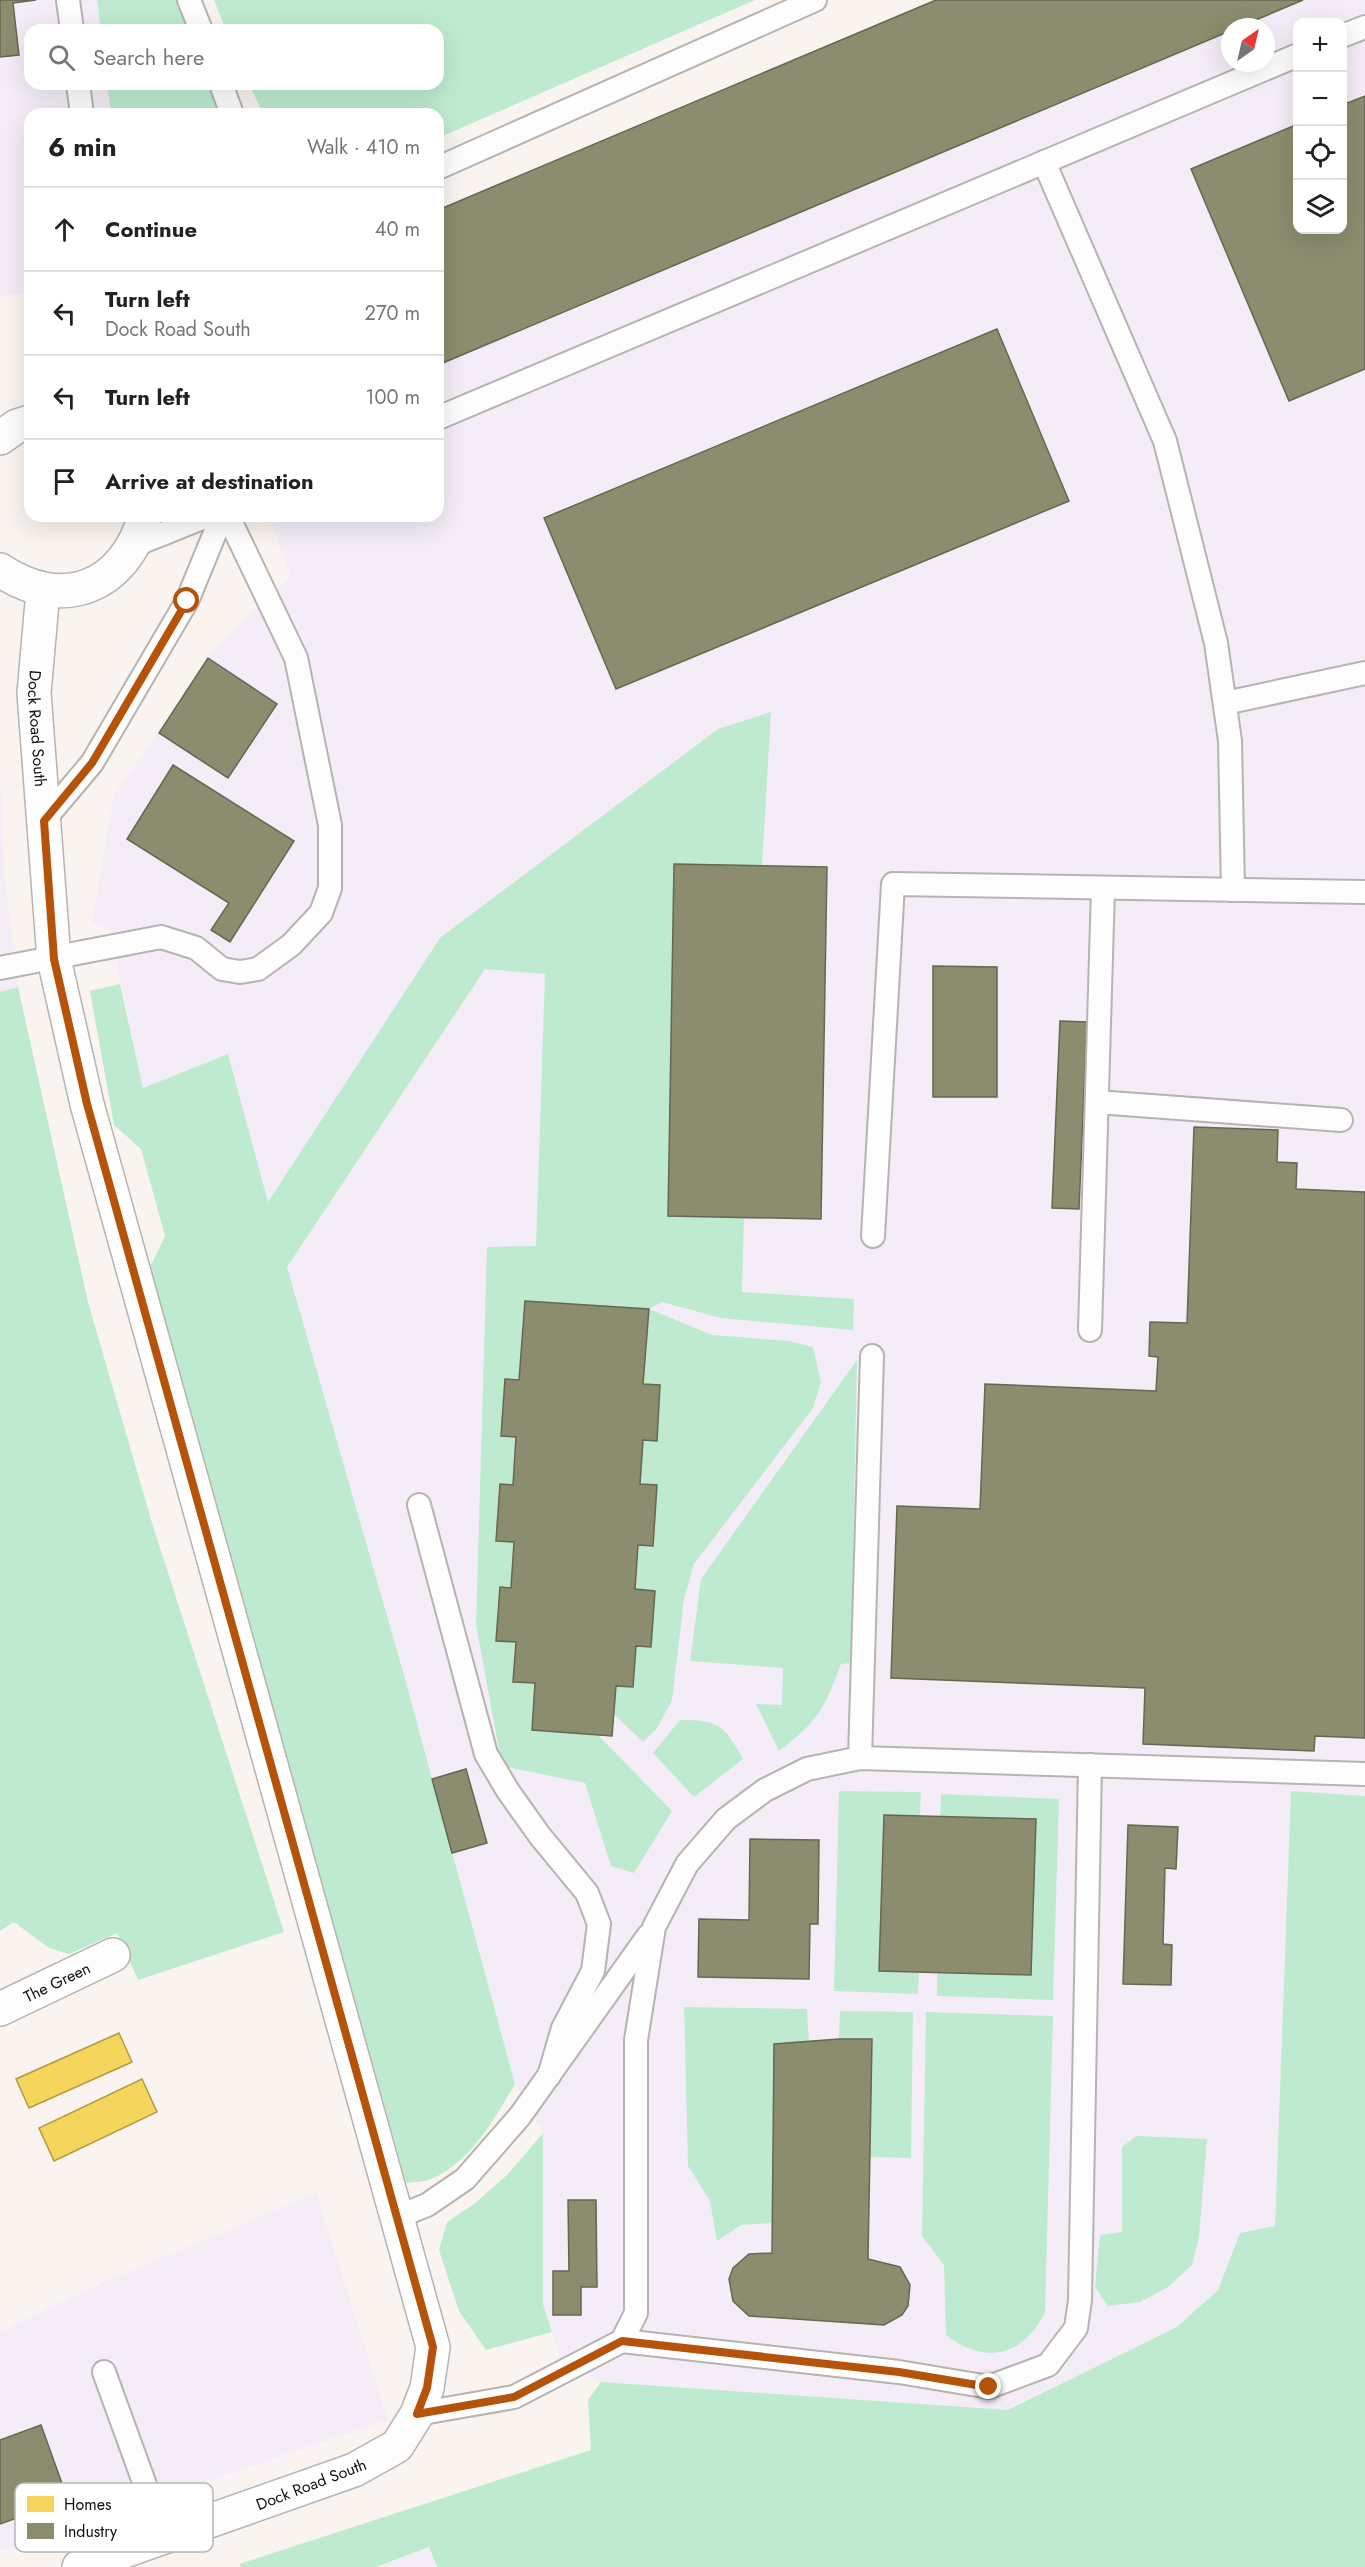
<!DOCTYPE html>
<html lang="en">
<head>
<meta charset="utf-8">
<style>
	:root { --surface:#fff; --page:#f2f2f2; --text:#222; --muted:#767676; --line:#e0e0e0 }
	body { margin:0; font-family:Jost,sans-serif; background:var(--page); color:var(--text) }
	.controls { position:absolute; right:18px; top:18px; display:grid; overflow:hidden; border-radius:12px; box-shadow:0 6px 24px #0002 }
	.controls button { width:54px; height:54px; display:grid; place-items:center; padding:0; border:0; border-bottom:2px solid var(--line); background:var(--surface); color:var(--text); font:30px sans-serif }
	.compass { position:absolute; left:1221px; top:18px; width:54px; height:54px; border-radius:50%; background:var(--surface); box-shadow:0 6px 24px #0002; rotate:34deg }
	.stop { position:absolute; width:18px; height:18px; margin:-14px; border:4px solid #b45309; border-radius:50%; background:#fff }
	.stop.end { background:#b45309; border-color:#fff; box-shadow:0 2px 6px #0008 }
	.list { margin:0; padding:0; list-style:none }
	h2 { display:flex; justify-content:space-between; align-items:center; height:78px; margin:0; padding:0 24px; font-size:26px }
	h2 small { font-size:20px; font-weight:400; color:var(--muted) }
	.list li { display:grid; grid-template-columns:39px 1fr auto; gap:18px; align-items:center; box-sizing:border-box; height:84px; padding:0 24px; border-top:2px solid var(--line) }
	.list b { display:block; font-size:22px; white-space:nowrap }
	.list p { margin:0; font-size:20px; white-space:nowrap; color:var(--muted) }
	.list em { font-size:20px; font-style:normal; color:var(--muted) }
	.icon { flex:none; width:33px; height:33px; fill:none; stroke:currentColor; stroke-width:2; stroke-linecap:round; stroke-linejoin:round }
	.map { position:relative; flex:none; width:1365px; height:2567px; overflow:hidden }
	.search { position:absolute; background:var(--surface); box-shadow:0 6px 24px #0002; left:24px; top:24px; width:420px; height:66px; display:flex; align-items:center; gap:15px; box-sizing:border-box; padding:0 21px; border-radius:18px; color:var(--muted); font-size:22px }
	.panel { position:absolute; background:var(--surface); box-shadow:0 6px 24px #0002; left:24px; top:108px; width:420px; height:414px; border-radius:18px }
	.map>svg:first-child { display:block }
	.industrial { fill:#f4edf7; fill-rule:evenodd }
	.green { fill:#beebd0 }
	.homes { fill:#f6d55c; stroke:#b29a44; stroke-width:1.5 }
	.industry { fill:#8c8c6e; stroke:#676651; stroke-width:1.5 }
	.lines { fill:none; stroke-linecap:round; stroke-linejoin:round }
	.lane-casing { stroke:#b7b3af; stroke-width:26 }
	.street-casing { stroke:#b7b3af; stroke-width:36 }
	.lane { stroke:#fefdfd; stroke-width:22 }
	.street { stroke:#fefdfd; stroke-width:33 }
	.route { stroke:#b45309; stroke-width:8 }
	.labels { text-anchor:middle; stroke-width:6; stroke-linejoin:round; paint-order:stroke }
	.street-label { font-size:16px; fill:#120f0c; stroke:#fff }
	.key { fill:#fff; stroke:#b8b7b6; stroke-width:1.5 }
	.key-label { font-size:16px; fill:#120f0c }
</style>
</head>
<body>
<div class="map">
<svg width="1365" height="2567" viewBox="0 0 1365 2567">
	<rect width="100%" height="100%" fill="#f9f4ef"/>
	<!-- industrial -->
	<g class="industrial">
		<path d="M0 0H97L101 30H30V84H107L111 114H30V293L0 296Z"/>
		<path d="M936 0H1365V1796L1291 1791 1275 2227 1240 2234 1218 2290 1177 2327 1008 2410 601 2382 561 2359 543 2304V2133L515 2084 404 1675 267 1202 228 1054 143 1088 110 930 92 922 114 796 218 645 291 576 268 516H438V210ZM1298 22H1342V230H1298ZM1230 27H1266V63H1230Z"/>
		<path d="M0 776 4 871 18 987 0 992Z"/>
		<path d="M316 2193 388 2420 0 2551V2331L111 2279Z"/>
		<path d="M429 2547 437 2567H376Z"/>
	</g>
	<!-- green -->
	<g class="green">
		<path d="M97 0H177L190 30H101Z"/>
		<path d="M214 0H755L438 138V114H263L249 84H438V30H226Z"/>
		<path d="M107 84H213L218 95 219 114H111Z"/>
		<path d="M771 712 762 866 674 864 668 1215 744 1217 742 1292 854 1299 853 1330 721 1318 662 1302 649 1309 712 1335 789 1341 813 1347 821 1382 813 1408 694 1564 684 1599 672 1700 658 1727 643 1742 614 1714 616 1686 633 1687 636 1646 651 1647 655 1591 635 1589 638 1545 653 1546 657 1486 640 1484 643 1440 657 1441 660 1386 643 1384 649 1310 525 1301 519 1380 505 1379 501 1436 516 1437 513 1485 497 1541 514 1542 511 1588 500 1587 496 1640 516 1642 513 1682 535 1683 532 1730 598 1735 672 1811 634 1873 611 1866 585 1783 502 1766 476 1625 487 1247 536 1246 545 974 485 969 287 1267 404 1675 515 2084C495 2118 471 2161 434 2178 426 2182 415 2182 406 2183L150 1267 165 1236 141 1149 114 1125 90 991 120 984 143 1088 228 1054 268 1202 440 938 718 729Z"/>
		<path d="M18 987 88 1302 152 1523 284 1932 138 1980 117 1933 69 1954 49 1948 14 1922 0 1931V992Z"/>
		<path d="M857 1360 851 1663 841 1664C823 1711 819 1720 779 1751L756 1704 782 1705 783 1668 690 1661 701 1579Z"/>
		<path d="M680 1720C721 1720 724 1726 743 1759L694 1797 653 1753Z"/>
		<path d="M839 1791 921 1792 920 1816 884 1815 879 1971 919 1973 918 1994 834 1991Z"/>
		<path d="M1291 1791 1365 1796V2567H437L429 2547 376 2567H241L239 2564 591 2450 588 2400 601 2382 1008 2410 1177 2327 1218 2290 1240 2233 1275 2226Z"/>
		<path d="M941 1794 1059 1799 1053 2000 937 1996V1972L1031 1975 1036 1819 940 1816Z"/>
		<path d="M684 2007 807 2009 809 2042 774 2045 772 2223 741 2225 717 2241 710 2201 688 2166Z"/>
		<path d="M840 2011 913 2012 911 2158 869 2157 871 2039H839Z"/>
		<path d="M926 2012 1053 2016 1045 2313C1022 2357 985 2365 946 2335L944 2265 922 2236Z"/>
		<path d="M543 2133V2304L552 2332 486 2350 459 2311 439 2250 447 2222 474 2204 507 2175Z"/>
		<path d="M1136 2136 1207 2139 1199 2237 1192 2265 1168 2287 1140 2302 1108 2306 1095 2287 1100 2235 1122 2232V2147Z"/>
	</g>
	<!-- homes -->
	<g class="homes">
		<path d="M119 2033 132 2062 29 2108 16 2079Z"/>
		<path d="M142 2079 157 2112 54 2161 39 2128Z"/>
	</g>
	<!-- industry -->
	<g class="industry">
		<path d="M0 0H36L13 3 19 55 0 57Z"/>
		<path d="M936 0H1303L1239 27H1230V31L438 365V210Z"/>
		<path d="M1365 96V369L1289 401 1191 169 1298 124V230H1342V105Z"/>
		<path d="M997 329 1069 501 616 689 544 518Z"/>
		<path d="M208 658 277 704 228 778 159 733Z"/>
		<path d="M173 765 294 841 230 942 211 930 229 903 127 839Z"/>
		<path d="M674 864 827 867 821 1219 668 1216Z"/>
		<path d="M933 966 997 967V1097H933Z"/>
		<path d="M1060 1021 1087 1022 1079 1209 1052 1208Z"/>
		<path d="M1194 1127 1278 1130 1277 1162 1297 1163 1296 1189 1365 1192V1738L1315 1736 1314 1751 1143 1744 1145 1688 891 1678 897 1506 980 1509 985 1384 1156 1391 1158 1357 1149 1356 1150 1322 1187 1323Z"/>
		<path d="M525 1301 649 1309 643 1384 660 1385 657 1441 643 1440 640 1484 657 1485 653 1546 638 1545 635 1589 655 1591 651 1647 636 1646 633 1687 616 1686 612 1736 532 1730 535 1683 513 1682 516 1642 496 1641 500 1587 511 1588 514 1542 496 1541 500 1484 513 1485 516 1437 501 1436 505 1379 519 1380Z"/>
		<path d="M466 1769 487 1843 452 1853 432 1779Z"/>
		<path d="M884 1815 1036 1819 1031 1975 879 1971Z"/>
		<path d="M1128 1825 1178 1827 1176 1869 1165 1868 1163 1944 1172 1945 1171 1985 1123 1984Z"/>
		<path d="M750 1839 819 1840 818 1924H810L809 1979 698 1977 699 1919 749 1920Z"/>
		<path d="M839 2039H872L868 2259 900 2267 910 2285 908 2306 902 2315 884 2325 749 2316 733 2301 729 2279 733 2268 749 2254 772 2253 774 2044Z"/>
		<path d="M568 2200H596L597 2287H581V2315H553V2271H569Z"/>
		<path d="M41 2425 68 2500 0 2524V2440Z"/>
	</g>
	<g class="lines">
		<defs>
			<g id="lane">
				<path d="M68 0 72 30"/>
				<path d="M189 0 201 30"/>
				<path d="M1342 36 1365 27"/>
				<path d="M78 84 82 114"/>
				<path d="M221 84 232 114"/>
				<path d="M1044 162 1165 441 1216 643 1230 741 1233 890"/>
				<path d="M438 168 815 0"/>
				<path d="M438 418 1298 55"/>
				<path d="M135 545 207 516"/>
				<path d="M1225 703 1365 673"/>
				<path d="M43 821 92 763 187 601 222 516"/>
				<path d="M0 968 161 937 196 948 222 969 240 972 258 969 291 945 321 913 330 888V825L296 658 228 516"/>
				<path d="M1097 1102 1341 1120"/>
				<path d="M873 1236 893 884 1365 892"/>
				<path d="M1090 1330 1103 888"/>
				<path d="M419 1505 486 1754 508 1791 540 1836 587 1893 599 1924 593 1971 563 2028 549 2076"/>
				<path d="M860 1758 872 1356"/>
				<path d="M397 2217 427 2205 465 2179 520 2116 648 1936"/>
				<path d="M622 2341 899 2372 989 2387 1048 2365 1076 2328 1080 2300 1090 1765"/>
				<path d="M104 2372 164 2537"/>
				<path d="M417 2414 514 2397 622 2341 636 2313V2040L654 1927 687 1864 726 1819 765 1790 807 1769 860 1758 1365 1774"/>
			</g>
			<g id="street">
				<path d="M0 438 17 426 30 422"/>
				<path d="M0 570C63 612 124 588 145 516"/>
				<path id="s1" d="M43 591 34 693 54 959 87 1104 433 2347 427 2388 417 2414 397 2446 354 2470 79 2567"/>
				<path id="s2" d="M0 2009 113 1955"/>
			</g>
		</defs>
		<!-- lane casing -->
		<use href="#lane" class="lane-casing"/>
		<!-- street casing -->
		<use href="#street" class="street-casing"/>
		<!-- lane -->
		<use href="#lane" class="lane"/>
		<!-- street -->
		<use href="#street" class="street"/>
	</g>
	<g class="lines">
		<!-- route -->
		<path class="route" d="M187 601 92 763 44 821 54 959 87 1104 433 2347 427 2388 417 2414 514 2397 622 2341 899 2372 989 2387"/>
	</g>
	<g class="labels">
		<!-- street labels -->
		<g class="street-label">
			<text dy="6" stroke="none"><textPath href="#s1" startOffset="138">Dock Road South</textPath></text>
			<text dy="6" stroke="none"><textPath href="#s2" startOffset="63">The Green</textPath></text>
			<text transform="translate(311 2484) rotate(-21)" y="6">Dock Road South</text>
		</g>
	</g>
	<!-- legend -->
	<rect x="15" y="2483" width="198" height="69" rx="9" class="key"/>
	<rect x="27" y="2496" width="27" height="16" fill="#f6d55c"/>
	<rect x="27" y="2523" width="27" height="16" fill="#8c8c6e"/>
	<g class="key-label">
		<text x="64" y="2510">Homes</text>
		<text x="64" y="2537">Industry</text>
	</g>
</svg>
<div class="controls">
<button>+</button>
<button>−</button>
<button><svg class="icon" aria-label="locate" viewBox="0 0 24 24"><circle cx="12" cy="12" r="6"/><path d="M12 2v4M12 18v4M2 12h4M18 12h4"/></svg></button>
<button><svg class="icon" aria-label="layers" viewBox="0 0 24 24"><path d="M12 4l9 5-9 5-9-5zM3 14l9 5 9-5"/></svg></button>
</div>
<svg class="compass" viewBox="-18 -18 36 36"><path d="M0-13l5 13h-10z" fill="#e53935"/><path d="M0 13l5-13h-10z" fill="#767676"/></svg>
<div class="stop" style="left:187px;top:601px"></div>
<div class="stop end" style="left:989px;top:2387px"></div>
<div class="search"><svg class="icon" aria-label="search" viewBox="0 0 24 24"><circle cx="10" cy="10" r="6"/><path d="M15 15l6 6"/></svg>Search here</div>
<section class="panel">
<h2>6 min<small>Walk · 410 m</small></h2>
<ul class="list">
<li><svg class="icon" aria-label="ahead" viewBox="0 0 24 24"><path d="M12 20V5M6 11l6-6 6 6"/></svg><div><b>Continue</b></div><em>40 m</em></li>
<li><svg class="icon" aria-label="left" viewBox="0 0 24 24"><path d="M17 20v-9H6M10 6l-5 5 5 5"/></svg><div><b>Turn left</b><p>Dock Road South</p></div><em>270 m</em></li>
<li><svg class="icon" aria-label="left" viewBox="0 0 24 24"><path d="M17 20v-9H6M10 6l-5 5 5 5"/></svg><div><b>Turn left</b></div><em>100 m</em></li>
<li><svg class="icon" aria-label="arrive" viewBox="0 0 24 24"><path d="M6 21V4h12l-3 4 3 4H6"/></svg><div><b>Arrive at destination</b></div></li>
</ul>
</section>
</div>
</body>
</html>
